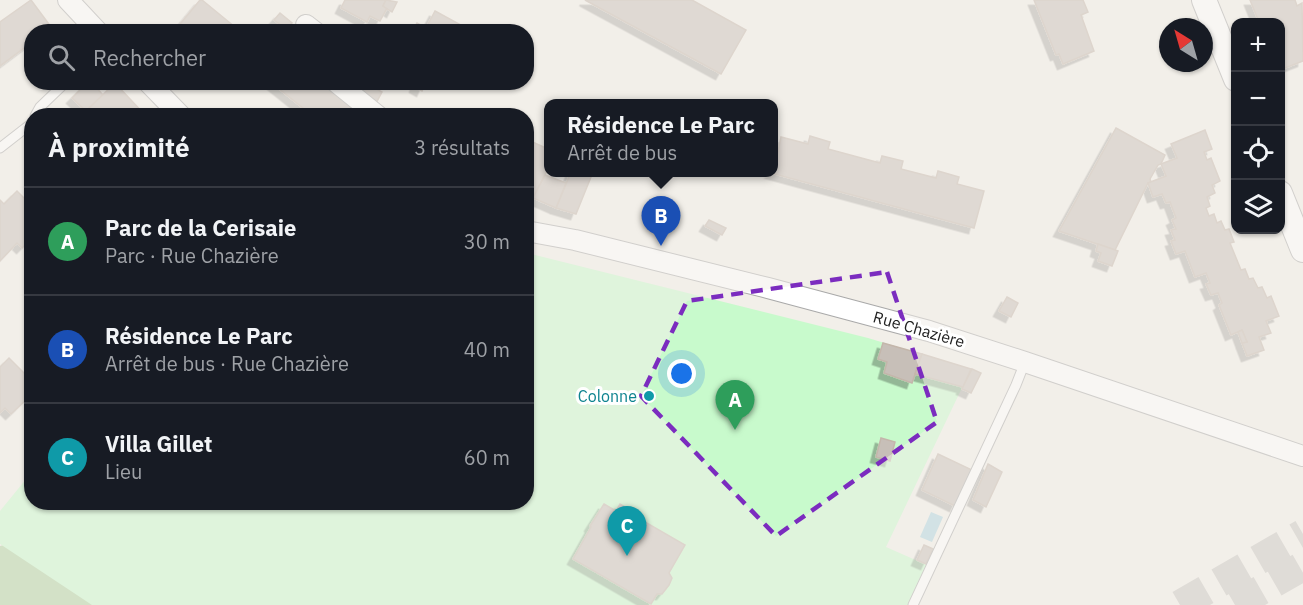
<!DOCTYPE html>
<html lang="fr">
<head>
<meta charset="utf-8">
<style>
	:root { --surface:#171b24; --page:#20242c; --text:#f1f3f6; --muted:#9ea1a6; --line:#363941; --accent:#d40000 }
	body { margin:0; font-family:"IBM Plex Sans",sans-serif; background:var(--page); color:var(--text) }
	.controls { position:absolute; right:18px; top:18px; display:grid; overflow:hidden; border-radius:12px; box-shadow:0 2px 4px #0004 }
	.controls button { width:54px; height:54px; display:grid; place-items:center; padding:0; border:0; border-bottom:2px solid var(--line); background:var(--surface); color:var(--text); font:30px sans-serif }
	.compass { position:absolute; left:1159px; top:18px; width:54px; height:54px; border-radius:50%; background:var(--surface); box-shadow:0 2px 4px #0004; rotate:323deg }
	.you { position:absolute; left:682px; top:374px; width:21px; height:21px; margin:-15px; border:4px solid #fff; border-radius:50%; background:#1a73e8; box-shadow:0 0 0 9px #1a73e833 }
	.badge { display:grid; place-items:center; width:39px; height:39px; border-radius:50%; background:var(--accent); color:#fff; font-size:20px; font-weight:700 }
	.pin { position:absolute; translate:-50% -50px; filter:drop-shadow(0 2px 3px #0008) }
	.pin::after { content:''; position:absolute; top:32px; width:21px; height:18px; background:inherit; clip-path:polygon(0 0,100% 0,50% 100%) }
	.popup { position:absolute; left:544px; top:99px; width:234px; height:78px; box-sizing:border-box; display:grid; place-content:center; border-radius:12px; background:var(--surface); filter:drop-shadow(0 2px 4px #0005); font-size:20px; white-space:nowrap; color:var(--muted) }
	.popup b { font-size:22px; color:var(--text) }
	.popup::after { content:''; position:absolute; left:50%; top:100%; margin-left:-12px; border:12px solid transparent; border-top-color:var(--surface) }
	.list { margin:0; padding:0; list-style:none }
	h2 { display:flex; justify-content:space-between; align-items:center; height:78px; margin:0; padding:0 24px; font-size:26px }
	h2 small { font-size:20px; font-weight:400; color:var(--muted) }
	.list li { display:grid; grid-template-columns:39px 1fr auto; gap:18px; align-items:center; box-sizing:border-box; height:108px; padding:0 24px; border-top:2px solid var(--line) }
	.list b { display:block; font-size:22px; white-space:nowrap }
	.list p { margin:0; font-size:20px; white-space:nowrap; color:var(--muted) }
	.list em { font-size:20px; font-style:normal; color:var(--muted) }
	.icon { flex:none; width:33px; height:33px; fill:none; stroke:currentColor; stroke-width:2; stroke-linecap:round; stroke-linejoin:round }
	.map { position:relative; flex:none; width:1303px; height:605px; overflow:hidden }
	.search { position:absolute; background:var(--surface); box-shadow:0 2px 4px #0004; left:24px; top:24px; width:510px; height:66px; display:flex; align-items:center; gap:15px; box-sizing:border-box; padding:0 21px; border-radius:24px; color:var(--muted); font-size:22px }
	.panel { position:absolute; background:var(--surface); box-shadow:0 2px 4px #0004; left:24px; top:108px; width:510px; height:402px; border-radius:24px }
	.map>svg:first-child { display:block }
	.forest { fill:#add19e }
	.park { fill:#c8facc }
	.water { fill:#aad3df }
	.building { fill:#c7bfb8; stroke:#c4b6ab; stroke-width:1.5; filter:url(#shadow) }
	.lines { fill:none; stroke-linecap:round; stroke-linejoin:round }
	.primary-tunnel { stroke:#c8c6c1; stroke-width:30; stroke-dasharray:30 15; stroke-linecap:butt }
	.service-casing { stroke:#a9a9a9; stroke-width:11 }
	.minor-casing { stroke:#a9a9a9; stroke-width:22 }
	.tertiary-casing { stroke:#a9a9a9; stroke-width:26 }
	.service { stroke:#fff; stroke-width:9 }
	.minor { stroke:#fff; stroke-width:20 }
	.tertiary { stroke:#fff; stroke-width:24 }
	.marked { fill:none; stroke:#7b2cbf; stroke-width:4.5; stroke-dasharray:12 8; stroke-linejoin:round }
	.culture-dot { fill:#0f9aa8; stroke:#fff; stroke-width:2 }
	.labels { text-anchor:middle; stroke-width:6; stroke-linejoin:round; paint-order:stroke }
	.street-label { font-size:16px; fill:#222; stroke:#fff }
	.culture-label { font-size:16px; fill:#0d838f; stroke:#fff; text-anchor:end }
</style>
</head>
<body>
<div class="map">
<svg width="1303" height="605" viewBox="0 0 1303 605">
	<defs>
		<filter id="shadow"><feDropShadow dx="-5.5" dy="5.5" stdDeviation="0" flood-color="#0004"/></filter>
	</defs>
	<rect width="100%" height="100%" fill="#f2efe9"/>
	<!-- forest -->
	<path class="forest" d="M44 534 155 605H0V546Z"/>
	<!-- park -->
	<path class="park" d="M527 253 868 338 971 369 886 547 927 565 909 605H92L0 544V511L31 473 32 502H526Z"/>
	<!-- water -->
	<path class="water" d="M931 512 943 517 932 542 920 537Z"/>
	<!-- building -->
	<g class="building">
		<path d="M31 0 51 27 45 32H32V42L0 66V22Z"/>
		<path d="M200 0H202L241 32H179L176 29Z"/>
		<path d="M345 0H386L383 6 387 8 380 21 370 16 367 22 341 8Z"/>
		<path d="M386 0 397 2 392 12 383 6Z"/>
		<path d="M585 0H692L746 30 721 74Z"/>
		<path d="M1034 0H1083L1088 12 1081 15 1094 51 1063 64 1059 54 1056 55Z"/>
		<path d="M1250 0H1295L1297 6 1302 3 1303 61 1280 70V22H1259Z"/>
		<path d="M435 11 461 25 459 32H412L417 23 426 28Z"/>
		<path d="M280 13 292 23 287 30 274 20Z"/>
		<path d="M88 82H91L103 95 86 111 72 98Z"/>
		<path d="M274 82H328L370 116H313L273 84Z"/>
		<path d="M342 82H364L382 92 374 107Z"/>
		<path d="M417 82H426L422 91 415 87Z"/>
		<path d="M115 83 146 116H90L86 111Z"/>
		<path d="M1116 128 1165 155 1161 164 1158 165 1150 179 1151 182 1148 183 1115 250 1059 231Z"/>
		<path d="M1205 130 1212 149 1204 152 1207 160 1211 158 1220 181 1212 185 1215 193 1207 197 1210 206 1206 208 1209 216 1214 214 1217 223 1221 221 1225 230 1229 229 1234 242 1230 243 1241 270 1245 269 1249 279 1253 278 1258 288 1262 287 1267 298 1271 296 1279 316 1266 321 1271 333 1259 337 1264 350 1247 356 1242 343 1247 342 1242 330 1231 335 1219 305 1222 303 1218 293 1211 295 1206 284 1210 283 1206 273 1195 277 1185 251 1176 254 1171 241 1175 240 1171 230 1176 229 1172 220 1176 218 1170 202 1166 203 1162 194 1153 197 1148 183 1166 176 1161 164 1177 158 1171 144Z"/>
		<path d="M810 136 830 142 828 149 880 163 882 156 903 161 901 169 936 178 938 171 959 177 957 184 984 191 974 228 771 173 774 172 781 137 808 144Z"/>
		<path d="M526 139 548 149V169L532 200 526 198Z"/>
		<path d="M571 172H593L576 214 556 208Z"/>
		<path d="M545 175 566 183 556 208 533 198Z"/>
		<path d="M17 191 32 206V238L22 248 17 243 0 261V200L4 204Z"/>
		<path d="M709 220 726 228 722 235 705 226Z"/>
		<path d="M1098 244 1118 251 1112 266 1098 261 1101 253 1096 251Z"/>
		<path d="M1007 297 1018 303 1011 317 999 311Z"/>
		<path d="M1242 330 1247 342 1242 343 1238 332Z"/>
		<path d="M883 343 922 354 912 383 884 373 887 362 878 359Z"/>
		<path d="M922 354 971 369 963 387 915 374Z"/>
		<path d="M9 358 32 381V394L11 414 5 408 0 413V367Z"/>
		<path d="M972 369 981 373 971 393 962 389Z"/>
		<path d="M881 438 895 442 890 461 876 457Z"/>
		<path d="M938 454 972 470 955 506 922 490Z"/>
		<path d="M988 464 1002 472 986 507 973 500Z"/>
		<path d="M604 504 616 511 620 504 639 515 638 518 685 545 669 573 672 578 669 585 662 594H657L651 604 573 559 591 527 590 526Z"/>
		<path d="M924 545 933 549 926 564 917 560Z"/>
	</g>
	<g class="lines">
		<!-- primary-tunnel -->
		<g class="primary-tunnel">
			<path d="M1180 605 1303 534"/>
			<path d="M1235 605 1303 566"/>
		</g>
		<defs>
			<g id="service">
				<path d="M35 116 40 107 66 82"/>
				<path d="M0 148 32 123"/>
				<path d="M913 605 1016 385 1025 362"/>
			</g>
			<g id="minor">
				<path d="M68 0 98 32"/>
				<path d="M306 25 315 32"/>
				<path d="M148 82 181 116"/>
				<path d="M336 82 378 116"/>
				<path d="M526 231 575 240 768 288 929 331 1025 362 1303 456"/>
			</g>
			<g id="tertiary">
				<path d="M1204 0 1236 79"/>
				<path d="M1280 193 1303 250"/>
			</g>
		</defs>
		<!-- service casing -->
		<use href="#service" class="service-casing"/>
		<!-- minor casing -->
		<use href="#minor" class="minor-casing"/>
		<!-- tertiary casing -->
		<use href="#tertiary" class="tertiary-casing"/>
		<!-- service -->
		<use href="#service" class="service"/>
		<!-- minor -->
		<use href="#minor" class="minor"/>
		<!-- tertiary -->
		<use href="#tertiary" class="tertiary"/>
	</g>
	<!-- marked area -->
	<path d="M0 0H1303V605H0ZM887 272 937 422 776 536 641 396 687 301Z" fill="#f2efe9" fill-opacity=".55" fill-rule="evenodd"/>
	<path class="marked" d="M887 272 937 422 776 536 641 396 687 301Z"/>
	<!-- markers -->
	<circle class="culture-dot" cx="649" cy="396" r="6"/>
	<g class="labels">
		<!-- street labels -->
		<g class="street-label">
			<text transform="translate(919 329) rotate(16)" y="6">Rue Chazière</text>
		</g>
		<!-- culture labels -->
		<g class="culture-label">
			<text x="637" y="402">Colonne</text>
		</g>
	</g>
</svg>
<div class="controls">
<button>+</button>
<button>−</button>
<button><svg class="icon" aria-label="locate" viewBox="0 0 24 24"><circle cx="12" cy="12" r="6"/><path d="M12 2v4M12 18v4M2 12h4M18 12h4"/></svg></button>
<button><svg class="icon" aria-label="layers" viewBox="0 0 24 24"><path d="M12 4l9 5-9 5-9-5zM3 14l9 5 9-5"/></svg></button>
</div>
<svg class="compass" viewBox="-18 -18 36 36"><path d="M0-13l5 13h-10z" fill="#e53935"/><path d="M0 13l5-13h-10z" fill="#9ea1a6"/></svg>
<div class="you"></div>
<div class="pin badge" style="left:735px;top:430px;background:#2e9e5b">A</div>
<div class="pin badge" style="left:661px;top:246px;background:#1a4fb4">B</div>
<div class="popup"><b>Résidence Le Parc</b>Arrêt de bus</div>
<div class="pin badge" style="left:627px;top:556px;background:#0f9aa8">C</div>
<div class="search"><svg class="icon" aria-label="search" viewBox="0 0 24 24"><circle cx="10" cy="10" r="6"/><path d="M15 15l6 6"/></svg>Rechercher</div>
<section class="panel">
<h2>À proximité<small>3 résultats</small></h2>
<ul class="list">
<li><span class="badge" style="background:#2e9e5b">A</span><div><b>Parc de la Cerisaie</b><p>Parc · Rue Chazière</p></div><em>30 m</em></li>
<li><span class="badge" style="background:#1a4fb4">B</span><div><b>Résidence Le Parc</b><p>Arrêt de bus · Rue Chazière</p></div><em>40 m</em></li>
<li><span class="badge" style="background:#0f9aa8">C</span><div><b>Villa Gillet</b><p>Lieu</p></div><em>60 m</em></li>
</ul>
</section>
</div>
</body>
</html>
